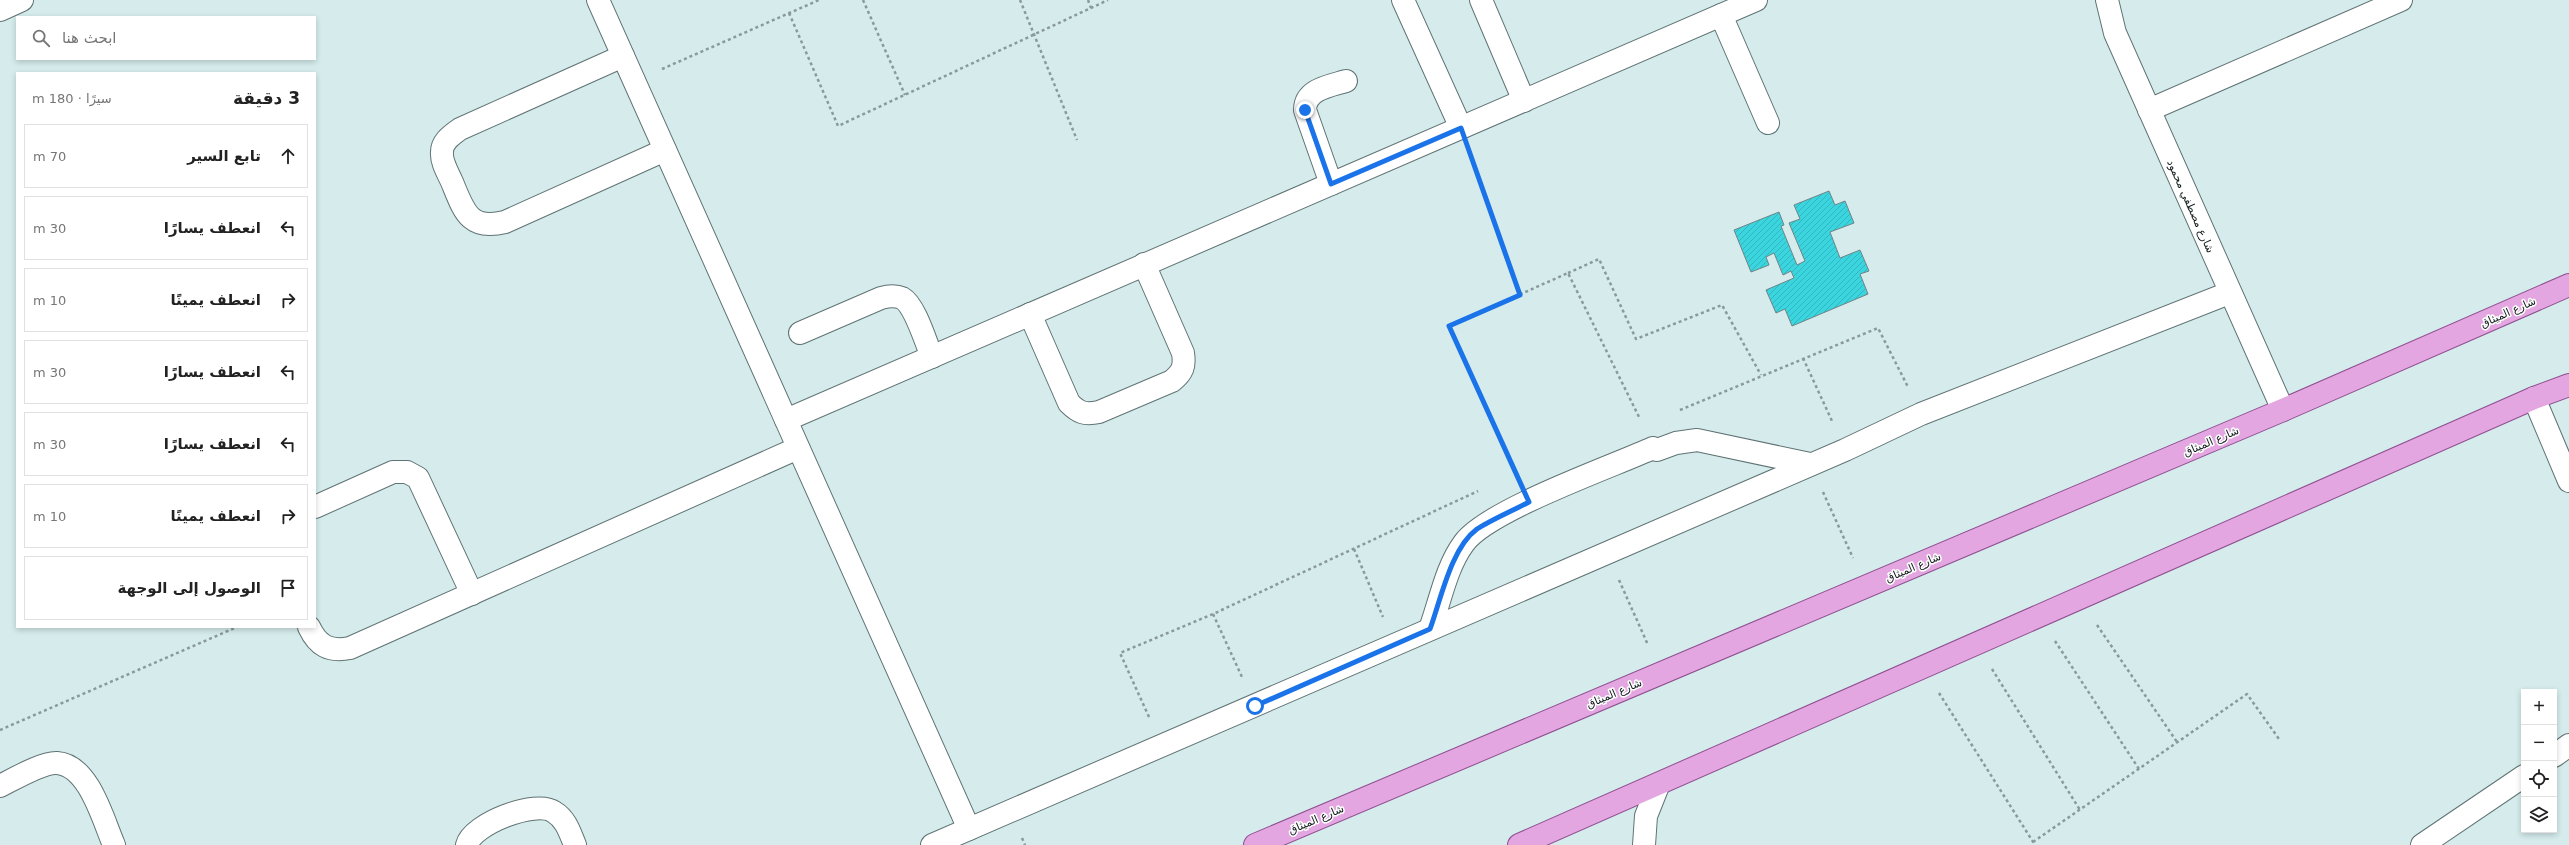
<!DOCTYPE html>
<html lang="ar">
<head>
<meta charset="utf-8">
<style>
	:root { --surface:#fff; --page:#f6f6f6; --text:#222; --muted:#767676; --line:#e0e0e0 }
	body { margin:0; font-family:"DejaVu Sans","Noto Sans Arabic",sans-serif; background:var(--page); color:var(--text); direction:rtl }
	.controls { position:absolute; right:12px; bottom:12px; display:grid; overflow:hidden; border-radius:0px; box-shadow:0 2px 6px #0003 }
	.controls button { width:36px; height:36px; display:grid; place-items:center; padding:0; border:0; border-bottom:1px solid var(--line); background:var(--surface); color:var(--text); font:20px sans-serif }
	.stop { position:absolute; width:12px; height:12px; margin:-9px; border:3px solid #1a73e8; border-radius:50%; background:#fff }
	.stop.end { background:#1a73e8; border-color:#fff; box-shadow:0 1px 4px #0008 }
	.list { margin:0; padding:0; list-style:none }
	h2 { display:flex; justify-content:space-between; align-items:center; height:52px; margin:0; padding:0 16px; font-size:17px }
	h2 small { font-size:13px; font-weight:400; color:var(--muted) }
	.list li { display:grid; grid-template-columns:26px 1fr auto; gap:12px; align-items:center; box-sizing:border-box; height:64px; margin:0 8px 8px; padding:0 8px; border:1px solid var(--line); border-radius:0px }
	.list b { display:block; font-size:15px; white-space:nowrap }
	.list em { font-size:13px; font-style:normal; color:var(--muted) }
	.icon { flex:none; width:22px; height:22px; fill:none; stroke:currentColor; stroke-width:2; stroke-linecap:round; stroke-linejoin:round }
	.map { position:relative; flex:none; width:2569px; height:845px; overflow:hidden; direction:ltr }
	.search { position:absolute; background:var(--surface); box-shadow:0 2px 6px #0003; left:16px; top:16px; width:300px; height:44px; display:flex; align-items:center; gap:10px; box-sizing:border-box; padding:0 14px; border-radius:0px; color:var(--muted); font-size:15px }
	.panel { position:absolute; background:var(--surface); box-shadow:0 2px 6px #0003; left:16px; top:72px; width:300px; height:556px; border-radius:0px; direction:rtl }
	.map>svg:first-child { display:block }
	.building { fill:url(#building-hatch); stroke:#708485 }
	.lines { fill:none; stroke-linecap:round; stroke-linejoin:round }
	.minor-casing { stroke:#607374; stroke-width:24 }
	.major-casing { stroke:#8e4f8f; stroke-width:24 }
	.path { stroke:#8a9a9b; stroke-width:2.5; stroke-dasharray:3 3; stroke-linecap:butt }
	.minor { stroke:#fff; stroke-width:22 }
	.major { stroke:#e3a6e1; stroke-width:22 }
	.route { stroke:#1a73e8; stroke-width:5 }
	.labels { text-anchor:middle; stroke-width:3; stroke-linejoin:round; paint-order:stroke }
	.street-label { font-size:11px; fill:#141c1d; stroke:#fff }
</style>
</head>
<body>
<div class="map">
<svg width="2569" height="845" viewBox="0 0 2569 845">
	<defs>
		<pattern id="building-hatch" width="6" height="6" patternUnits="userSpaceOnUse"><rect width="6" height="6" fill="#3ad5de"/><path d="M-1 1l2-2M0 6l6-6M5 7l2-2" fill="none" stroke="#32b6be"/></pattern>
	</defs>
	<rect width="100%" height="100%" fill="#d5ebec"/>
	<!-- building -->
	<path class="building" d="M1829 191 1835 205 1845 201 1854 223 1830 232 1840 258 1860 250 1869 271 1860 274 1868 294 1792 326 1785 309 1776 313 1766 290 1794 278 1791 271 1783 275 1774 253 1766 257 1769 265 1751 272 1734 230 1779 212 1784 225 1781 226 1797 265 1805 261 1789 223 1800 219 1794 205Z"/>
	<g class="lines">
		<defs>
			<g id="minor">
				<path d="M598 0 969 829"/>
				<path d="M1403 0 1461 128"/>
				<path d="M1481 0 1524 101"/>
				<path d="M2107 0 2115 33 2283 410"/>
				<path d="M0 10 22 0"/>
				<path d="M1721 15 1768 123"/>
				<path d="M623 56 460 129C452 135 442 141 442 152 441 162 448 173 452 182 464 211 469 231 505 222L665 150"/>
				<path d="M2149 110 2401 0"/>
				<path d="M1331 184 1305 110C1305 89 1330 86 1346 81"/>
				<path d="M1030 314 1069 403C1079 413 1085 415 1099 412L1172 381C1183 372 1185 366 1183 353L1144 264"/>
				<path d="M800 333 881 298C888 296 895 295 902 298 915 305 926 343 932 357"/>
				<path d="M2534 398 2569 481"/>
				<path d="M786 420 1756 0"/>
				<path d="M315 507 393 472H407L418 478 472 594"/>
				<path d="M309 627C318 646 329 652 350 648L798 448"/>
				<path d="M1430 629C1440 602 1446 567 1464 543 1488 510 1611 467 1653 448L1657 450 1676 443 1697 440 1810 464"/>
				<path d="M2554 756 2569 745"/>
				<path d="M0 786C14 779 43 762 57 763 89 765 103 820 114 845"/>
				<path d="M467 845C472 824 536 799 554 812 566 819 570 833 575 845"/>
				<path d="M932 845 1845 450 1921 414 2229 293"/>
				<path d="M1644 845 1646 816 1658 786"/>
				<path d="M2422 845 2524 776"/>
			</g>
			<g id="major">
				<path d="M1255 845 2283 410 2569 285"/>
				<path d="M1519 845 2534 398 2569 385"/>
			</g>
		</defs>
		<!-- minor casing -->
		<use href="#minor" class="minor-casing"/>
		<!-- major casing -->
		<use href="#major" class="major-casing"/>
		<!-- path -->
		<g class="path">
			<path d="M863 0 905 95"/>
			<path d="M1020 0 1077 140"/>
			<path d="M1088 0 1091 8"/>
			<path d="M789 13 838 126 1108 0"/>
			<path d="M662 69 819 0"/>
			<path d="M1471 156 1520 295"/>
			<path d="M1568 273 1599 259 1636 339 1722 305 1761 375"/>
			<path d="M1803 358 1832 421"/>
			<path d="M1680 410 1878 328 1908 387"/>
			<path d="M1516 474 1449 326 1568 273 1640 419"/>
			<path d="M1823 492 1853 558"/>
			<path d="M1354 549 1383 617"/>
			<path d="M1619 580 1648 645"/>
			<path d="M1213 614 1242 677"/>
			<path d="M2097 625 2177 742"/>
			<path d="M2055 641 2139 769"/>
			<path d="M1992 669 2080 810"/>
			<path d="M1939 693 2035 845"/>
			<path d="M1149 717 1120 653 1213 614 1478 491"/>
			<path d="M0 730 237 627"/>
			<path d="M1022 838 1025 845"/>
			<path d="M2033 842 2247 694 2279 739"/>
		</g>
		<!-- minor -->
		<use href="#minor" class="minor"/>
		<!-- major -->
		<use href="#major" class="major"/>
	</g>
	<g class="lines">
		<!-- route -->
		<path class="route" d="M1255 706 1430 629C1441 599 1451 548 1477 529 1493 519 1512 511 1529 502L1449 326 1520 295 1461 128 1331 184 1305 110"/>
	</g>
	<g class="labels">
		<!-- street labels -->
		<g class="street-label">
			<text transform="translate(2191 206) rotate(66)" y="4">شارع مصطفي محمود</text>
			<text transform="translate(2508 312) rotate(-24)" y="4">شارع الميثاق</text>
			<text transform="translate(2211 441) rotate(-23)" y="4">شارع الميثاق</text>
			<text transform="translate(1913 567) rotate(-23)" y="4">شارع الميثاق</text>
			<text transform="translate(1614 693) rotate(-23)" y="4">شارع الميثاق</text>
			<text transform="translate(1316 819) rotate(-23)" y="4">شارع الميثاق</text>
		</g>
	</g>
</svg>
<div class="controls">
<button>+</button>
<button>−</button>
<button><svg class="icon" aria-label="locate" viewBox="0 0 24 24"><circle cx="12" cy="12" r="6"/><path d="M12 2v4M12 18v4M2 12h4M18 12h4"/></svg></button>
<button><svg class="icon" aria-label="layers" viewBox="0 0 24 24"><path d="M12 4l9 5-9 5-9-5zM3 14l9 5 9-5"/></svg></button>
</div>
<div class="stop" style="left:1255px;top:706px"></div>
<div class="stop end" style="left:1305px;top:110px"></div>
<div class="search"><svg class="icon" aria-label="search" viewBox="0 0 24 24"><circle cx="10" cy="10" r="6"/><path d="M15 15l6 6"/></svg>ابحث هنا</div>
<section class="panel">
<h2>3 دقيقة<small>سيرًا · 180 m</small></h2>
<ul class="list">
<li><svg class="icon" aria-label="ahead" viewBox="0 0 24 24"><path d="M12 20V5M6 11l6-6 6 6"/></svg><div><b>تابع السير</b></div><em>70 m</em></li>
<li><svg class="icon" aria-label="left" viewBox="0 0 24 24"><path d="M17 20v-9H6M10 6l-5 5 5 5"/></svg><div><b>انعطف يسارًا</b></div><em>30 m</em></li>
<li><svg class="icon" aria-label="right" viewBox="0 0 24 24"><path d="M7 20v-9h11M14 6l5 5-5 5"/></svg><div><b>انعطف يمينًا</b></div><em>10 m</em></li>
<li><svg class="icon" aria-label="left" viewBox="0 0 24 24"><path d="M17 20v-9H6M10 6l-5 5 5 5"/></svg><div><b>انعطف يسارًا</b></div><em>30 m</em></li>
<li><svg class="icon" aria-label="left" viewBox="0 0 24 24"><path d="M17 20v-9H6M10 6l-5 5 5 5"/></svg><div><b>انعطف يسارًا</b></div><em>30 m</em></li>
<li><svg class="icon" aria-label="right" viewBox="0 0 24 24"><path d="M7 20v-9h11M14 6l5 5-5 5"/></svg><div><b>انعطف يمينًا</b></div><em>10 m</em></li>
<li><svg class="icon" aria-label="arrive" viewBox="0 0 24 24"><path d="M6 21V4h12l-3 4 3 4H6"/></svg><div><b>الوصول إلى الوجهة</b></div></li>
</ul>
</section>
</div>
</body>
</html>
